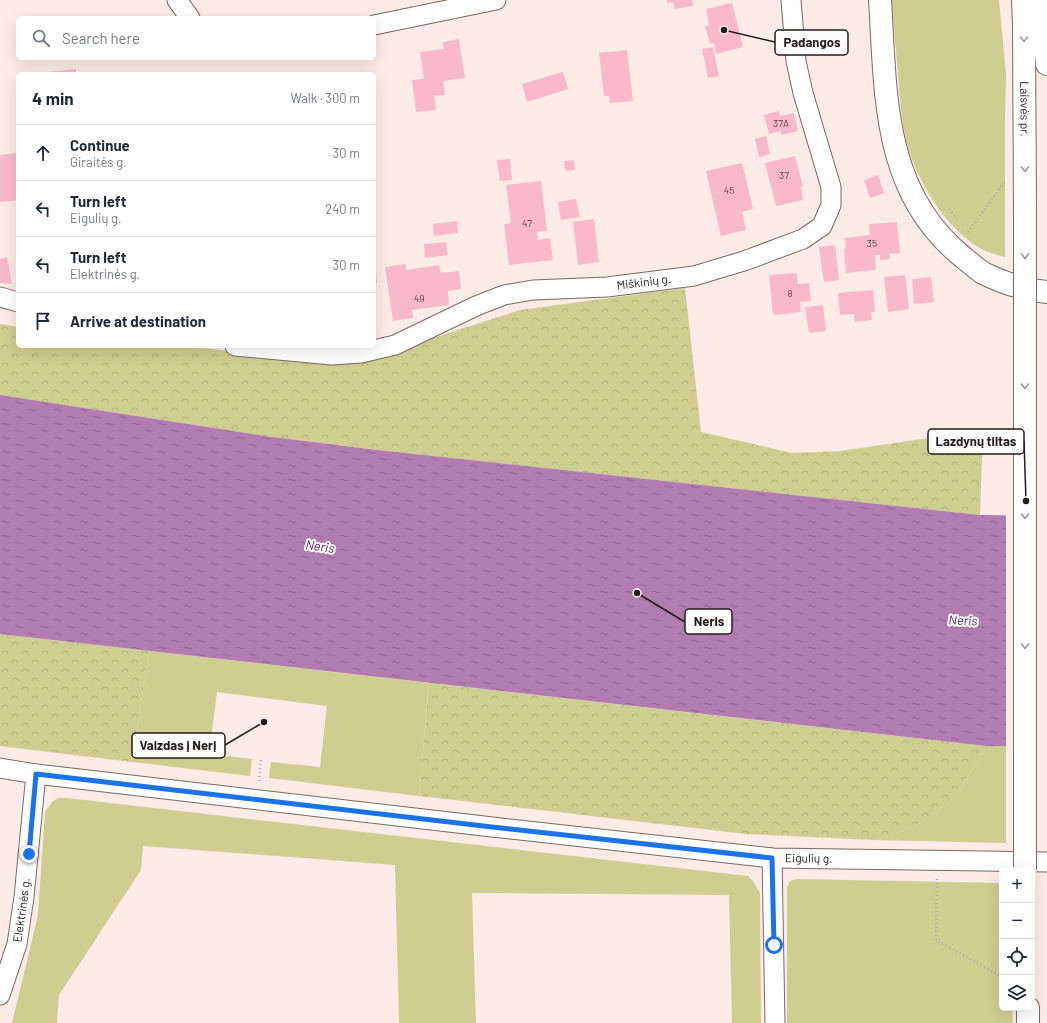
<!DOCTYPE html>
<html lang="en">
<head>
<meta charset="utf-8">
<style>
	:root { --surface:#fff; --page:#f2f2f3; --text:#1f2937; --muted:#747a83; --line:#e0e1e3 }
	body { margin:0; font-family:Barlow,sans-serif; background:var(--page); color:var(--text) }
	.controls { position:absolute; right:12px; bottom:12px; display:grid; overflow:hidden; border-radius:6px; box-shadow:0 4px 16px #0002 }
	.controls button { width:36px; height:36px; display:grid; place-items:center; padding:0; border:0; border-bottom:1px solid var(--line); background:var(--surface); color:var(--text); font:20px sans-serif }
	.stop { position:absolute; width:12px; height:12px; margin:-9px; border:3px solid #1a73e8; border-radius:50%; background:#fff }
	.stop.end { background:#1a73e8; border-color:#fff; box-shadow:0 1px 4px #0008 }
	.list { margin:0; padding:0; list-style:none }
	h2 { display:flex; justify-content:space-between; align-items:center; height:52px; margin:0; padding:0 16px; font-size:17px }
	h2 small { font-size:13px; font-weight:400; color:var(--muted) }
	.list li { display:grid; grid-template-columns:26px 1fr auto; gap:12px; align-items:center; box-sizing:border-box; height:56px; padding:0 16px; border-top:1px solid var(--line) }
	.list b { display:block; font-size:15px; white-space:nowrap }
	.list p { margin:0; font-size:13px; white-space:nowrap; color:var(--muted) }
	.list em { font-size:13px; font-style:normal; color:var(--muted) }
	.icon { flex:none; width:22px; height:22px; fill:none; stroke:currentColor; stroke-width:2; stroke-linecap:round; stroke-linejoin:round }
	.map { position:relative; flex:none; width:1047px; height:1023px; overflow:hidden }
	.search { position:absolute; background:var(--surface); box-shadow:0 4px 16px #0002; left:16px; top:16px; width:360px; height:44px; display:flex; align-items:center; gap:10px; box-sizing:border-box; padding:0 14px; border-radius:6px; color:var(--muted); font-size:15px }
	.panel { position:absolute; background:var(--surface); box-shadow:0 4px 16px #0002; left:16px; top:72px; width:360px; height:276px; border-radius:6px }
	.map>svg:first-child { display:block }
	.grass { fill:#d0cd91 }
	.forest { fill:url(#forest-crowns) }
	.water { fill:url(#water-ripples) }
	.pier { fill:#fcebe6 }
	.building { fill:#fab9ca }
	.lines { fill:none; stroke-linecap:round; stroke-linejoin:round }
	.minor-casing { stroke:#7a6863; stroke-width:21 }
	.trunk-casing { stroke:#7a6863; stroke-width:24 }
	.path { stroke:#b5a7a3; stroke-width:2.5; stroke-dasharray:1 3; stroke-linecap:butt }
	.minor { stroke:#fff; stroke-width:19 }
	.trunk { stroke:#fff; stroke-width:22 }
	.trunk-bridge-casing { stroke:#7a6863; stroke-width:24; stroke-linecap:butt }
	.trunk-bridge { stroke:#fff; stroke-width:22 }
	.oneway { stroke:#9c9998 }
	.route { stroke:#1a73e8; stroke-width:5 }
	.labels { text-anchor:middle; stroke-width:4; stroke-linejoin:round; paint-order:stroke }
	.number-label { font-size:10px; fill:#594346 }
	.street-label { font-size:12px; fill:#231c1a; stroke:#fcfcfc }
	.water-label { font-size:13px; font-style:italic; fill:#642466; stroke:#fcfcfc }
	.leader { fill:none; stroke:#231c1a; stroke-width:1.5 }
	.callout-dot { fill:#231c1a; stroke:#fcfcfc; stroke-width:1.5 }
	.callout { fill:#fcfcfc; stroke:#231c1a; stroke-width:1.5 }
	.callout-label { font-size:13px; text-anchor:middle; font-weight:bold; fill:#231c1a }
</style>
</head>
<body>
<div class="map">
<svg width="1047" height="1023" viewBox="0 0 1047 1023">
	<defs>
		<pattern id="forest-crowns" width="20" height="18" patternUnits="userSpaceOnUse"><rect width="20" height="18" fill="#d0cd91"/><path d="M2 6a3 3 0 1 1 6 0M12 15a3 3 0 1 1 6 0" fill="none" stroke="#b2af7c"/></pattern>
		<pattern id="water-ripples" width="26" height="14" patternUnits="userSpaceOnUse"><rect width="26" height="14" fill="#b17cb0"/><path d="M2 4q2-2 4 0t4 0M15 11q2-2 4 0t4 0" fill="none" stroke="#90658e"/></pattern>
	</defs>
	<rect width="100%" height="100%" fill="#fcebe6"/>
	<!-- grass -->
	<g class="grass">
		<path d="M891 0H999L1006 74 1005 121V257C994 254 982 251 972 243 941 220 919 182 907 145 902 127 901 107 899 88 897 59 894 29 891 0Z"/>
		<path d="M149 651 429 683 419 796 269 778 271 762 320 767 327 706 217 692 209 754 252 759 250 776 132 762Z"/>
		<path d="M986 746H1006V843L874 840 913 827 954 800Z"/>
		<path d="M58 798H67L748 876 753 881 760 893 761 1023H732L729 895 472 893 476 1023H399L395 865 143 846 141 870 59 995 57 1023H12L38 915 45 812 52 802Z"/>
		<path d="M797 879 1002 883V1008H1012L1013 1023H787V887L790 881Z"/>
	</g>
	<!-- forest -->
	<g class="forest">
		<path d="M685 288 701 432 792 453 840 451 983 430 980 515 377 450 265 436 0 395V324L18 327V346H183L352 364 520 310Z"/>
		<path d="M0 634 149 651 132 762 0 746Z"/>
		<path d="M429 683 986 746 954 800 913 827 874 840 746 834 419 796Z"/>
	</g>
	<!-- water -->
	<path class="water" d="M0 395 265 436 377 450 980 515 1047 516V746H986L0 634Z"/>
	<!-- pier -->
	<path class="pier" d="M1006 513 1047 514V748H1006Z"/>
	<!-- building -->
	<g class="building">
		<path d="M667 0H692L693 6 675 9 673 2 667 3Z"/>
		<path d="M732 3 743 47 716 54 714 43 710 44 705 26 709 25 706 9Z"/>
		<path d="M459 39 465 78 443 81 445 95 434 96 436 110 416 112 412 80 424 79 420 52 444 49 443 42Z"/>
		<path d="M713 47 719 76 708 78 702 49Z"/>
		<path d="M627 50 633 101 610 103 609 96H604L599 53Z"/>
		<path d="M76 69V74H48V72Z"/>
		<path d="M563 72 568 89 527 102 522 84Z"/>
		<path d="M779 111 780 116 794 113 798 131 781 135V131L769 134 764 115Z"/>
		<path d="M766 136 770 154 759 157 755 139Z"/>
		<path d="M18 153V200L0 202V155Z"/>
		<path d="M795 156 803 187H801L803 200 776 206 765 163Z"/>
		<path d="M510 159 512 180 500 181 497 160Z"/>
		<path d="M574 160 575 170 565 171 564 161Z"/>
		<path d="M742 163 753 209 742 212 746 230 721 236 706 171Z"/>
		<path d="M878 175 884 193 870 198 864 180Z"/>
		<path d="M541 181 547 231 537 232 538 240 550 238 553 260 509 265 504 224 511 223 506 185Z"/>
		<path d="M576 199 580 217 561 220 558 202Z"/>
		<path d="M594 219 599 262 578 265 573 222Z"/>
		<path d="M457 221 458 233 434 236 433 224Z"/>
		<path d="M897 222 900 253 889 254 890 259 880 260V255H875L876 270 846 273 844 249H846L845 238 870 235 869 224Z"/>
		<path d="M446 242 448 255 425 258 424 244Z"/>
		<path d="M835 245 839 280 824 282 819 247Z"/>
		<path d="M7 257 12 284 0 283V259Z"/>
		<path d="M374 257H375L377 283H374Z"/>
		<path d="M406 264V270L439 265 441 273 459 271 461 289 448 291 449 305 412 310 413 318 393 321 385 267Z"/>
		<path d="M797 273 798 284 809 283 811 301 800 302 801 312 773 315 769 275Z"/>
		<path d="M905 275 909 309 888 312 884 277Z"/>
		<path d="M931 277 934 302 914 304 912 279Z"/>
		<path d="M873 290 875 312H871L872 320 855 322 854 314 840 315 838 293Z"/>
		<path d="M823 305 826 331 809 333 805 307Z"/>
	</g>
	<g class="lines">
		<defs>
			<g id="minor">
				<path d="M177 0 190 18"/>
				<path d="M374 25 496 0"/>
				<path d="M0 297 18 302"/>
				<path id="s1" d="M235 346 332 355 361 353 395 345 476 306 504 295 533 290 607 287 694 276 744 261 803 239 822 226 831 205V187L803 93 796 61 791 0"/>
				<path id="s2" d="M0 768 36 774 492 827 772 858 1047 862"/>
				<path d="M772 858 775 1023"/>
				<path id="s3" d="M0 995 17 944 24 897 36 774"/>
			</g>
			<g id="trunk">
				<path d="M880 0C886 95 882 193 964 258 970 263 977 269 983 273 1003 283 1025 290 1047 292"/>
				<path id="s4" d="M1023 0 1024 26 1025 217"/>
				<path d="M1036 0 1045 43 1047 64"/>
				<path d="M1028 1008V1023"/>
			</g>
		</defs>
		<!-- minor casing -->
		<use href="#minor" class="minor-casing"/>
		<!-- trunk casing -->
		<use href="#trunk" class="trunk-casing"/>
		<!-- path -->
		<g class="path">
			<path d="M949 209 959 221"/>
			<path d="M968 232 1004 183"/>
			<path d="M259 781 261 760"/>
			<path d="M937 879 936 940 1002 977"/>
		</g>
		<!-- minor -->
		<use href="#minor" class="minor"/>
		<!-- trunk -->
		<use href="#trunk" class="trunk"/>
		<defs>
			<path id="trunk-bridge" d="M1025 870V217"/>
		</defs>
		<!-- trunk-bridge casing -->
		<use href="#trunk-bridge" class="trunk-bridge-casing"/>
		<!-- trunk-bridge -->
		<use href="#trunk-bridge" class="trunk-bridge"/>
	</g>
	<!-- one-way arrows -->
	<defs><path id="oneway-chevron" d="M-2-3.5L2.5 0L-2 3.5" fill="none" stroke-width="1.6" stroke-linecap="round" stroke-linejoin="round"/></defs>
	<g class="oneway">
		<use href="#oneway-chevron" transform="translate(1024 39) rotate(90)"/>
		<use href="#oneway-chevron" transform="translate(1025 169) rotate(90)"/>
		<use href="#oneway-chevron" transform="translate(1025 256) rotate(90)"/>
		<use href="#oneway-chevron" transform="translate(1025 386) rotate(90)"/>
		<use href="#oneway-chevron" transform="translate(1025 516) rotate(90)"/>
		<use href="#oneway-chevron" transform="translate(1025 646) rotate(90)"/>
	</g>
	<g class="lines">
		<!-- route -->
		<path class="route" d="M29 854 36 774 492 827 772 858 774 945"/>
	</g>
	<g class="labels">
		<!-- number labels -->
		<g class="number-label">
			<text x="781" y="127">37A</text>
			<text x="784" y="179">37</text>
			<text x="729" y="194">45</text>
			<text x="527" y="227">47</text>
			<text x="872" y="247">35</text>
			<text x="790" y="297">8</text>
			<text x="419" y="302">49</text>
		</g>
		<!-- street labels -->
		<g class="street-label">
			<text dy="4" stroke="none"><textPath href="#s4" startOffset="109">Laisvės pr.</textPath></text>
			<text dy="4" stroke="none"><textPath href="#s1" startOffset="422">Miškinių g.</textPath></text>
			<text dy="4" stroke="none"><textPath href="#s2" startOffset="814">Eigulių g.</textPath></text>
			<text dy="4" stroke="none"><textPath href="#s3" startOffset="88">Elektrinės g.</textPath></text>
		</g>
		<!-- water labels -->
		<g class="water-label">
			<text transform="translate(320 546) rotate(8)" y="5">Neris</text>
			<text transform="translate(963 620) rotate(2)" y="5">Neris</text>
		</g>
	</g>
	<!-- callouts -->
	<path class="leader" d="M724 30L775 42M1026 501L1024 441M637 593L685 622M264 722L225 745"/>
	<g class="callout-dot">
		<circle cx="724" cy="30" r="4"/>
		<circle cx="1026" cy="501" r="4"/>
		<circle cx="637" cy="593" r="4"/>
		<circle cx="264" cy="722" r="4"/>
	</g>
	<g class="callout">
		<rect x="775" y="30" width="73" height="25" rx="4"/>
		<rect x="928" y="429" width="96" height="25" rx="4"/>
		<rect x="685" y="609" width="47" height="25" rx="4"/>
		<rect x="132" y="733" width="93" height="25" rx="4"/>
	</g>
	<g class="callout-label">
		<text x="812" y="47">Padangos</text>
		<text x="976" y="446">Lazdynų tiltas</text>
		<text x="709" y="626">Neris</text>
		<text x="178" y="750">Vaizdas į Nerį</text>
	</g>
</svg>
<div class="controls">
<button>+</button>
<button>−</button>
<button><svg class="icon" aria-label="locate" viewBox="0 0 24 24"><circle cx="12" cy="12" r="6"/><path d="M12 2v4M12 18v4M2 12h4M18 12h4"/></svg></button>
<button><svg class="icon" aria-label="layers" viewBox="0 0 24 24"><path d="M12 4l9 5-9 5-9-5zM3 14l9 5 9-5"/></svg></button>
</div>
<div class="stop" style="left:774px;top:945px"></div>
<div class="stop end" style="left:29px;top:854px"></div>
<div class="search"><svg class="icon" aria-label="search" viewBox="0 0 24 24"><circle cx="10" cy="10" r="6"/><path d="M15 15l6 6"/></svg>Search here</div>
<section class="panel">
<h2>4 min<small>Walk · 300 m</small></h2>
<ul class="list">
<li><svg class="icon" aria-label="ahead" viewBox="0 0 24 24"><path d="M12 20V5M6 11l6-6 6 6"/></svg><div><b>Continue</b><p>Giraitės g.</p></div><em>30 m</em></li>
<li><svg class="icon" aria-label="left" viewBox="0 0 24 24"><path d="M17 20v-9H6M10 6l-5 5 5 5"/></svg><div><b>Turn left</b><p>Eigulių g.</p></div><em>240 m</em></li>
<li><svg class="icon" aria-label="left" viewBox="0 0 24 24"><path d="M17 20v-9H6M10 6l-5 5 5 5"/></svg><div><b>Turn left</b><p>Elektrinės g.</p></div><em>30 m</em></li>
<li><svg class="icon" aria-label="arrive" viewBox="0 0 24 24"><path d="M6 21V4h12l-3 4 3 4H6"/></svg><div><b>Arrive at destination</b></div></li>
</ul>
</section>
</div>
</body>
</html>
